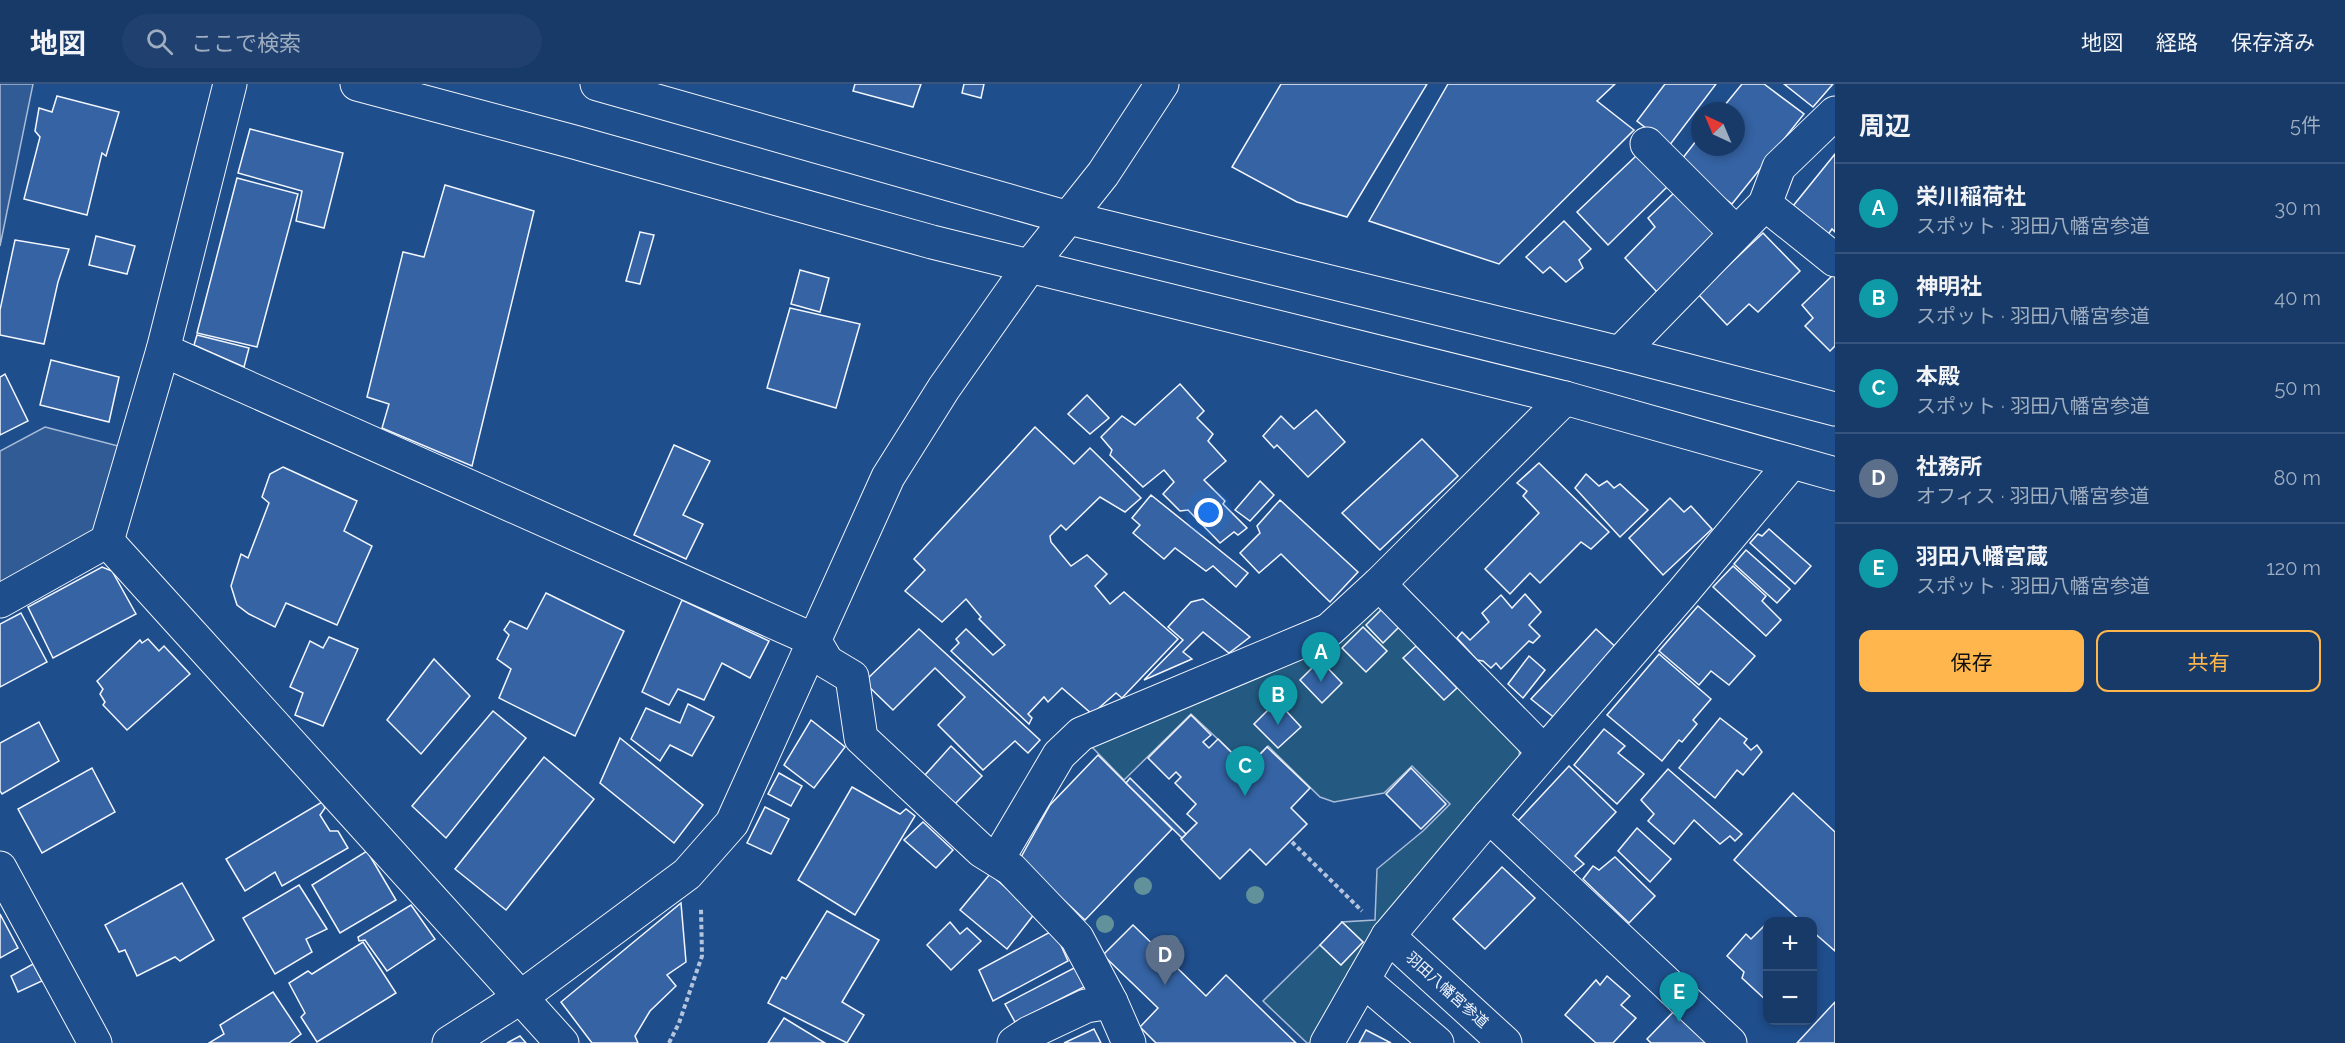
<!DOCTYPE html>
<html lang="ja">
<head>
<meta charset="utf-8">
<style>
	:root { --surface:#173a69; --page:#20416f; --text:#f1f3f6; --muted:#9eadc0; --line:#36547d; --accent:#ffb74d }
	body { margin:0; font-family:Raleway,"Noto Sans JP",sans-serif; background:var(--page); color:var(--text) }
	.controls { position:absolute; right:18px; bottom:18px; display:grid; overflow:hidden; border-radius:12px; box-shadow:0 3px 9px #0003 }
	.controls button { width:54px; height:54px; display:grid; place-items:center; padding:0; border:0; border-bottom:2px solid var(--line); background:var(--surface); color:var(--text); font:30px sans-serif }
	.compass { position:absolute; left:1691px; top:18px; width:54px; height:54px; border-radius:50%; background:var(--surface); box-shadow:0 3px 9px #0003; rotate:316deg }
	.you { position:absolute; left:1209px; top:429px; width:21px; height:21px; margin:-15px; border:4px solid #fff; border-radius:50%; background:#1a73e8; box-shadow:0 0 0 9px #1a73e833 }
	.badge { display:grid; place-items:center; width:39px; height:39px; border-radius:50%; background:var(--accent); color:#fff; font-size:20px; font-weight:700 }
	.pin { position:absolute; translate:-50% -50px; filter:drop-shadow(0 2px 3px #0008) }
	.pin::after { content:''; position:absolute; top:32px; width:21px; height:18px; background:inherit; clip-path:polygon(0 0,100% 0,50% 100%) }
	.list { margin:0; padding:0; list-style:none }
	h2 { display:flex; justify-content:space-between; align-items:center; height:78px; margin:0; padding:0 24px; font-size:26px }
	h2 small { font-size:20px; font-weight:400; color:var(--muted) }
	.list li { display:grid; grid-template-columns:39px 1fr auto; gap:18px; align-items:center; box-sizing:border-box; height:90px; padding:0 24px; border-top:2px solid var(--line) }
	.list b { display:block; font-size:22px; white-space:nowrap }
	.list p { margin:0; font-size:20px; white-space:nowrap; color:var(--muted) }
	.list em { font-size:20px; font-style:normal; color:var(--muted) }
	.actions { display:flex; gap:12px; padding:18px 24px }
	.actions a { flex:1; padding:14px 0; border:2px solid var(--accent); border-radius:12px; text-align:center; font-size:21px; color:var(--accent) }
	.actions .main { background:var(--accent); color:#111 }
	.icon { flex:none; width:33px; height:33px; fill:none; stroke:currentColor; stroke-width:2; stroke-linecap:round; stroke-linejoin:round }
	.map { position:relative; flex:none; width:1835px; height:959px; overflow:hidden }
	header { display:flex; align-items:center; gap:36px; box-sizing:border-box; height:84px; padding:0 30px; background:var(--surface); border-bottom:2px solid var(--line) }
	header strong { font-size:28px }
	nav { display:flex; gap:33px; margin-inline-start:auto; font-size:21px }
	.search { width:420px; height:54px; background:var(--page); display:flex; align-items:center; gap:15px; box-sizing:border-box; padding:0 21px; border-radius:33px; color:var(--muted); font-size:22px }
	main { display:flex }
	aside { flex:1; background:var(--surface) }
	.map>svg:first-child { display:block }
	.green { fill:#245a82; stroke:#a8bbd7; stroke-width:1.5 }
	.parking { fill:#305b95; stroke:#a8bbd7; stroke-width:1.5 }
	.building { fill:#3563a3; stroke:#f2f6ff; stroke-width:1.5 }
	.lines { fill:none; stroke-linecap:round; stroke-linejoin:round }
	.street-casing { stroke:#f2f6ff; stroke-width:35 }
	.secondary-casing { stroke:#f2f6ff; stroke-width:35 }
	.path { stroke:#b3c4dc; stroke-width:4; stroke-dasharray:4.5 3; stroke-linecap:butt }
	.street { stroke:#1f4e8c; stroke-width:33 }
	.secondary { stroke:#1f4e8c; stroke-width:33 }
	.tree { fill:#61919a }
	.labels { text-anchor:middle; stroke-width:4.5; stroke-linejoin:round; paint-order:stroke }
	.street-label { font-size:15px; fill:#f2f6ff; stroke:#1f4e8c }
</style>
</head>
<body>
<header>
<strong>地図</strong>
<div class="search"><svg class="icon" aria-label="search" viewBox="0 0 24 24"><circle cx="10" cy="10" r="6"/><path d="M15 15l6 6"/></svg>ここで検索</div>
<nav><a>地図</a><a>経路</a><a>保存済み</a></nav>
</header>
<main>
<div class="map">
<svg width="1835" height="959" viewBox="0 0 1835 959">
	<rect width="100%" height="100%" fill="#1f4e8c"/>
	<!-- green -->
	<path class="green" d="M1373 523H1389L1520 656 1519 676 1313 959H1307L1263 917 1320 861 1341 881 1363 858 1342 838 1375 836 1377 785 1423 747 1450 720 1412 682 1384 709 1334 718 1320 713 1268 662 1253 676 1244 667 1237 673 1191 630 1124 696 1089 660Z"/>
	<!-- parking -->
	<g class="parking">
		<path d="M0 0H33L0 162Z"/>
		<path d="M45 343 122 363 92 450 0 502V367Z"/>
	</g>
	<!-- building -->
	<g class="building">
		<path d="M855 0H921L913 23 853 7Z"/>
		<path d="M964 0H984L981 14 962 9Z"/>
		<path d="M1281 0H1427L1347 133 1297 118 1232 83Z"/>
		<path d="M1448 0H1615L1597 17 1634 46 1499 180 1369 137Z"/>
		<path d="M1665 0H1716L1669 62 1637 37Z"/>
		<path d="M1742 0H1764L1804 30 1732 120 1678 80 1700 52V63H1736V27H1720Z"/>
		<path d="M1784 0H1833L1813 23Z"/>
		<path d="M57 12 119 28 106 72 102 69 87 131 24 115 40 53 35 47 39 24 52 28Z"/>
		<path d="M250 45 343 69 324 144 296 137 302 107 238 89Z"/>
		<path d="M1835 70V148L1832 145 1827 152 1793 122Z"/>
		<path d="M1636 72 1667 103 1608 161 1577 128Z"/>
		<path d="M237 94 298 110 257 263 197 249Z"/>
		<path d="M445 101 534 127 472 382 382 344 389 320 367 313 403 168 424 173Z"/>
		<path d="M1676 107 1721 145 1657 208 1625 174 1655 143 1648 134Z"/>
		<path d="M1564 137 1591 165 1579 176 1583 184 1566 198 1550 183 1543 189 1526 173Z"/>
		<path d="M640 148 654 151 640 200 626 197Z"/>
		<path d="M1763 149 1800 187 1758 228 1749 220 1727 241 1698 210Z"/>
		<path d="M96 152 135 162 127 190 89 181Z"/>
		<path d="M15 156 69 165 58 198 44 260 0 251V226Z"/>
		<path d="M800 186 829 194 820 228 791 220Z"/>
		<path d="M1833 191 1835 193V262L1830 267 1805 242 1813 234 1802 221Z"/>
		<path d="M790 224 860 240 836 324 767 304Z"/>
		<path d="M197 251 249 264 244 283 194 261Z"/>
		<path d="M51 276 119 293 109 338 40 321Z"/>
		<path d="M5 290 28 337 0 351V293Z"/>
		<path d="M1180 300 1204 327 1197 334 1213 350 1208 357 1226 377 1204 396 1225 417 1223 420 1247 444 1238 451 1234 448 1220 459 1188 426 1180 427 1163 410 1174 398 1164 386 1143 403 1110 371 1112 366 1101 353 1122 332 1135 341Z"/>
		<path d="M1087 311 1109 334 1090 350 1068 330Z"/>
		<path d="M1316 326 1345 358 1308 393 1277 361 1274 364 1263 352 1281 332 1294 345Z"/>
		<path d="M1035 343 1074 380 1090 364 1141 414 1125 428 1100 413 1066 446 1061 441 1050 452 1051 458 1071 482 1087 471 1107 490 1095 502 1110 520 1124 508 1178 555 1122 614 1116 609 1092 630 1062 604 1048 618 1044 613 1028 630 1032 634 1029 640 951 567 959 559 956 555 966 545 993 571 1005 561 979 535 981 533 966 515 942 538 905 507 925 486 914 475Z"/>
		<path d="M1422 355 1458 392 1380 466 1342 429Z"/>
		<path d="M674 361 710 377 683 431 703 440 686 475 634 451Z"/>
		<path d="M1539 379 1609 448 1591 465 1581 458 1540 499 1530 489 1510 510 1485 485 1539 429 1523 412 1527 407 1517 399Z"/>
		<path d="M283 383 357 417 344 447 372 462 337 541 286 519 275 543 249 530 237 521 231 502 241 470 248 474 269 419 262 413 270 390Z"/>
		<path d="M1586 390 1599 402 1607 397 1614 404 1620 400 1648 426 1620 453 1575 404Z"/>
		<path d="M1260 397 1274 411 1250 437 1235 426Z"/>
		<path d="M1151 411 1248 489 1236 503 1213 482 1206 487 1175 464 1164 475 1133 449 1140 441 1132 434Z"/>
		<path d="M1670 414 1684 428 1691 422 1712 445 1663 491 1629 454Z"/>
		<path d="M1280 416 1358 488 1330 518 1281 470 1259 489 1240 469 1260 449 1257 442Z"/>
		<path d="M1769 445 1811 482 1795 500 1750 459 1758 450 1762 452Z"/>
		<path d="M1746 466 1790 505 1777 519 1734 480Z"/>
		<path d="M1733 482 1766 512 1762 517 1781 536 1766 552 1713 503Z"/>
		<path d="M102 483 112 487 136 530 53 574 28 523Z"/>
		<path d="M546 509 624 547 575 652 499 614 511 585 497 575 509 551 504 546 510 537 527 545Z"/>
		<path d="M1525 510 1541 528 1529 541 1540 552 1533 559 1529 557 1501 585 1496 579 1491 584 1483 577 1477 576 1457 554 1462 548 1470 556 1489 538 1482 529 1501 511 1512 524Z"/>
		<path d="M1203 515 1250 553 1229 569 1203 548 1183 568 1192 575 1144 596 1183 556 1168 543 1191 518Z"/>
		<path d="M682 516 769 557 750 594 722 579 704 616 678 605 669 621 642 608Z"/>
		<path d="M1698 522 1755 572 1729 601 1711 587 1699 601 1659 567Z"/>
		<path d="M1382 525 1399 543 1383 559 1366 541Z"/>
		<path d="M21 529 47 578 0 603V540Z"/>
		<path d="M1363 543 1387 567 1366 588 1342 564Z"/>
		<path d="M919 545 1040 656 1028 669 1015 657 983 686 938 641 965 613 935 584 893 626 864 598Z"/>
		<path d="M1596 545 1619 566 1556 635 1531 615Z"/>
		<path d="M329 553 358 565 323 642 295 631 303 609 290 603 310 557 323 564Z"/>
		<path d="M148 555 159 567 164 562 190 590 127 646 103 621 105 618 100 610 103 605 97 597 140 556 142 559Z"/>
		<path d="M1416 562 1457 604 1444 616 1403 574Z"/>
		<path d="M1659 570 1711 615 1693 636 1697 640 1682 658 1679 656 1662 677 1607 631Z"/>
		<path d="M1529 572 1545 586 1523 614 1508 600Z"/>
		<path d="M434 575 470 612 421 670 387 636Z"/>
		<path d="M1320 576 1342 599 1322 619 1300 596Z"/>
		<path d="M1277 617 1301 643 1278 664 1254 640Z"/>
		<path d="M688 620 714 633 692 672 670 661 660 677 631 655 646 624 680 639Z"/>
		<path d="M493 627 526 654 446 754 412 722Z"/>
		<path d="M1191 631 1211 651 1203 658 1209 664 1218 655 1237 674 1243 667 1254 677 1267 663 1310 704 1291 724 1307 740 1266 781 1250 765 1220 795 1181 755 1197 739 1187 730 1196 720 1175 699 1181 693 1176 688 1169 695 1148 674Z"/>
		<path d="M1720 634 1747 655 1744 659 1751 666 1757 661 1762 668 1743 691 1737 686 1715 714 1679 684Z"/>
		<path d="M811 636 845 663 814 704 784 681Z"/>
		<path d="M39 638 59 677 2 710 0 707V659Z"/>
		<path d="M1604 645 1625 662 1618 669 1644 690 1617 720 1574 681Z"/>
		<path d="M620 654 703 721 674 759 600 699Z"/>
		<path d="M951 662 982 692 954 721 925 691Z"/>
		<path d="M1098 671 1172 745 1085 836 1020 775 1050 721Z"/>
		<path d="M544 673 594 715 506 826 455 785Z"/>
		<path d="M1569 682 1616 728 1575 772 1584 780 1572 790 1517 738Z"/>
		<path d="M92 684 115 728 42 769 18 725Z"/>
		<path d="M1411 684 1446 720 1421 745 1386 710Z"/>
		<path d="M1668 685 1742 750 1735 757 1730 752 1720 760 1694 736 1674 760 1648 737 1654 730 1641 716Z"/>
		<path d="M779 689 802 702 791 722 768 710Z"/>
		<path d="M1130 694 1186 750 1182 754 1126 699Z"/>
		<path d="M852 703 900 730 906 725 915 732 855 831 798 796Z"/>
		<path d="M1793 709 1835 748V867L1812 847V838H1802L1734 776Z"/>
		<path d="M322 718 325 724 320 731 330 747H338L348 764 282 802 275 788 245 807 226 775Z"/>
		<path d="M765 723 789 735 771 770 747 759Z"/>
		<path d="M923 738 953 766 936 784 904 756Z"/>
		<path d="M1637 744 1671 775 1650 798 1618 767Z"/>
		<path d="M367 767 396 816 340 849 312 801Z"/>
		<path d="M1615 773 1655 812 1629 839 1583 795 1593 782 1599 786Z"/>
		<path d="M1502 783 1535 814 1485 865 1453 835Z"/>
		<path d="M990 790 1035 829 1007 865 960 826Z"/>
		<path d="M182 799 214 856 180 877 175 873 137 892 125 866 119 868 105 841Z"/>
		<path d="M299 801 327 845 306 855 312 868 275 890 243 834Z"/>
		<path d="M681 819 686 878 667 891 676 902 650 927 635 952 638 959H592L561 918Z"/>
		<path d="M411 821 435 855 387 887 365 856 359 857 358 853Z"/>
		<path d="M827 827 879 856 842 918 864 931 847 959 768 919 782 893 786 895Z"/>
		<path d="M0 830 18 864 0 874Z"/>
		<path d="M950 838 960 850 967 844 981 857 951 886 927 861Z"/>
		<path d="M1342 838 1363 858 1341 881 1320 861Z"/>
		<path d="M1768 838V918L1742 894 1744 888 1727 872 1746 850 1751 855Z"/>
		<path d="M1133 841 1206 912 1226 891 1296 959H1156L1140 943 1158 924 1103 871Z"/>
		<path d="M1054 846 1068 877 993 917 979 886Z"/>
		<path d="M363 858 396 909 317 958 301 933 305 929 289 899 308 887 312 890Z"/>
		<path d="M33 880 42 897 18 908 11 892Z"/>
		<path d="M1076 883 1086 902 1015 938 1005 920Z"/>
		<path d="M1607 892 1630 912 1621 921 1636 934 1613 959H1596L1565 931 1596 896 1600 901Z"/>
		<path d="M273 908 301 950 289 959H209L224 950 220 941Z"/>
		<path d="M1835 918V959H1797Z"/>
		<path d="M1679 922 1716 959H1651L1647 955Z"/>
		<path d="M784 934 825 959H768Z"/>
		<path d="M1094 945 1101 959H1064Z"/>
		<path d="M1366 946 1391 959H1359Z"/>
		<path d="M520 952 526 959H507Z"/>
	</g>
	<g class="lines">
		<defs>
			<g id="street">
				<path d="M1647 60 1736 149"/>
				<path d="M1765 120 1835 176"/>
				<path d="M163 266 814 556 827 578 852 593 861 654 982 767 1011 785 1077 854 1111 918 1129 959"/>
				<path d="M1620 269 1765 120 1779 83 1835 29"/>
				<path d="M107 457 562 959"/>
				<path d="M1379 500 1544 668"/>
				<path d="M0 517 107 457 163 266 230 0"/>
				<path d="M1489 732 1730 959"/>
				<path d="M997 776 1059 671 1081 650 1329 546 1379 500 1565 314"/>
				<path d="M0 784 95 959"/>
				<path d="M1388 852 1505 959"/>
				<path d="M1363 896 1437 959"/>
				<path d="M449 959 521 913 687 790 732 739 888 393 944 304 1029 183 1103 90 1162 0"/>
				<path d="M1014 959 1029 949 1086 922 1111 918"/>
				<path d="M1327 959 1388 852 1489 732 1683 508 1792 378"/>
			</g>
			<g id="secondary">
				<path d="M357 0 574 58 932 158 1565 314 1835 390"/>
				<path d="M597 0 1069 134 1620 269 1835 325"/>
			</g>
		</defs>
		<!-- street casing -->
		<use href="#street" class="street-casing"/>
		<!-- secondary casing -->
		<use href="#secondary" class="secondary-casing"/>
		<!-- path -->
		<g class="path">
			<path d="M1292 758 1362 827"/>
			<path d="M669 959 679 939 702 872 701 825"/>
		</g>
		<!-- street -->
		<use href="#street" class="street"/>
		<!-- secondary -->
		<use href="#secondary" class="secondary"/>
	</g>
	<!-- trees -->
	<g class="tree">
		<circle cx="1143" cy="802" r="9"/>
		<circle cx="1255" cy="811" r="9"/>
		<circle cx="1105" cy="840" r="9"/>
		<circle cx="1171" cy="860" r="9"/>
	</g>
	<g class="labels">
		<!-- street labels -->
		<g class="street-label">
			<text transform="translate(1447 906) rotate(42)" y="5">羽田八幡宮参道</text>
		</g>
	</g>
</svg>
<div class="controls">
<button>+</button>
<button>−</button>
</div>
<svg class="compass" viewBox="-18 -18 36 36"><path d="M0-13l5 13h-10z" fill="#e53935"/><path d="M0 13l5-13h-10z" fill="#9eadc0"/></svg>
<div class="you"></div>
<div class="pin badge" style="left:1321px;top:598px;background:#0f9aa8">A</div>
<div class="pin badge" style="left:1278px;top:641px;background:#0f9aa8">B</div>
<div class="pin badge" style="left:1245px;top:712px;background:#0f9aa8">C</div>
<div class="pin badge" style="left:1165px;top:901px;background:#5c6f8a">D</div>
<div class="pin badge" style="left:1679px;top:938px;background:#0f9aa8">E</div>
</div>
<aside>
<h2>周辺<small>5件</small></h2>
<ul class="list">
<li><span class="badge" style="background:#0f9aa8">A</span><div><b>栄川稲荷社</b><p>スポット · 羽田八幡宮参道</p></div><em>30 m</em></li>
<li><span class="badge" style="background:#0f9aa8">B</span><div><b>神明社</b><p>スポット · 羽田八幡宮参道</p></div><em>40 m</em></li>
<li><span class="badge" style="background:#0f9aa8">C</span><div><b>本殿</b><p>スポット · 羽田八幡宮参道</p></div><em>50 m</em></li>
<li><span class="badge" style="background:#5c6f8a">D</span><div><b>社務所</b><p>オフィス · 羽田八幡宮参道</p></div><em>80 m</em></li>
<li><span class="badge" style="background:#0f9aa8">E</span><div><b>羽田八幡宮蔵</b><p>スポット · 羽田八幡宮参道</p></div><em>120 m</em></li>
</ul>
<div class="actions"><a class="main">保存</a><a>共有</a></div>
</aside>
</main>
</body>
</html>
